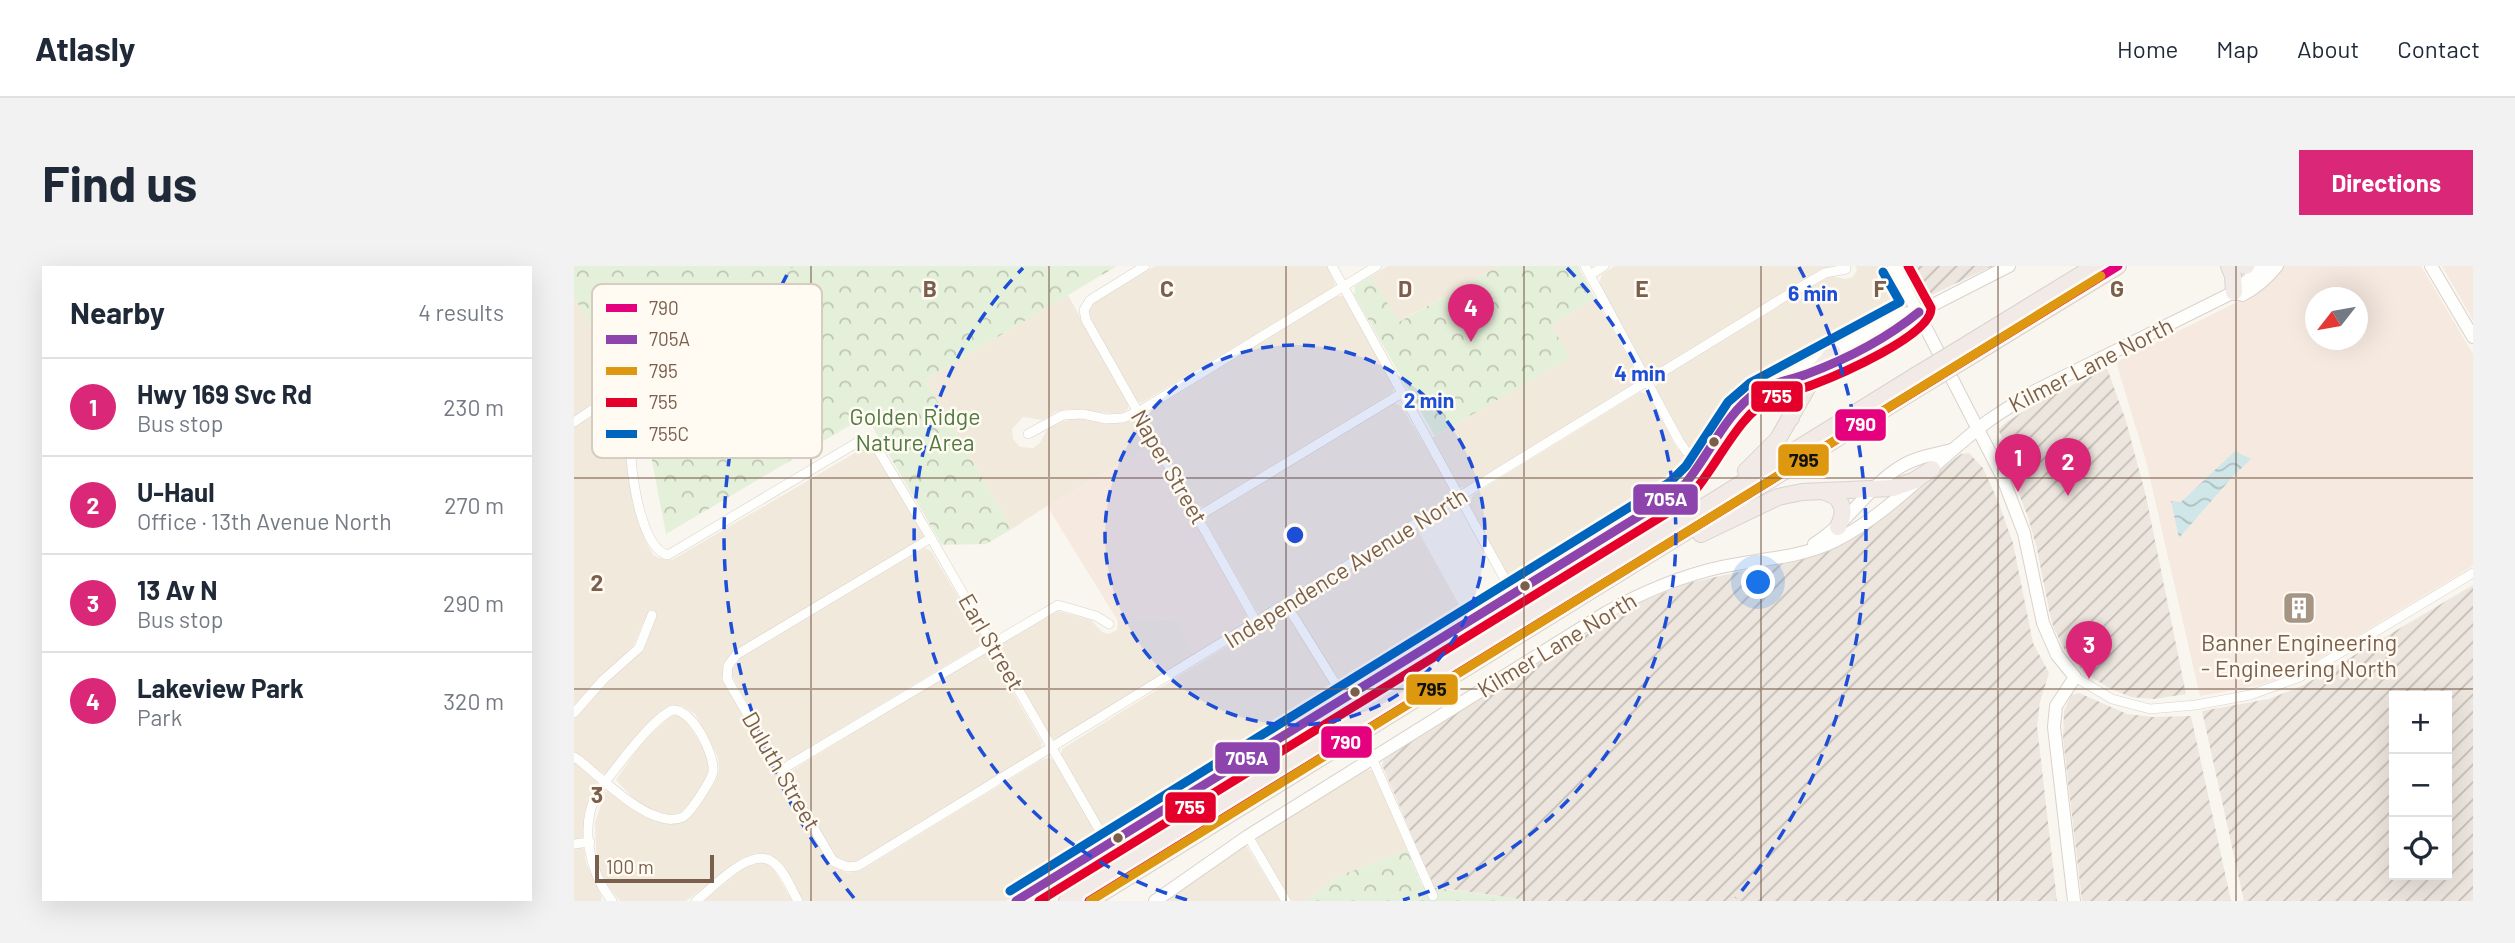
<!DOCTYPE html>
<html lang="en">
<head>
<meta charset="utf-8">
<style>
	:root { --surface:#fff; --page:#f2f2f3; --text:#1f2937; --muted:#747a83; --line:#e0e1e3; --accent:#db2777 }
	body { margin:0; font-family:Barlow,sans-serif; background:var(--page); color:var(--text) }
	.controls { position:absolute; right:21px; bottom:21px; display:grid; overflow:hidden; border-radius:0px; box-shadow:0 7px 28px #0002 }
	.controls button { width:63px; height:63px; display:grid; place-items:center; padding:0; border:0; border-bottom:2px solid var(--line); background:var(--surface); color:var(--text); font:35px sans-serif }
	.compass { position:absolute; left:1731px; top:21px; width:63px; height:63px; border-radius:50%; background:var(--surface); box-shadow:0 7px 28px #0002; rotate:239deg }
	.scale { position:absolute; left:21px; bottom:18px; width:119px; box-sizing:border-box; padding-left:7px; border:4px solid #7a5f4c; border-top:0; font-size:19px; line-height:24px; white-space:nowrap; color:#7a5f4c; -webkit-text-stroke:5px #fffbf2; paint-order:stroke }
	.you { position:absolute; left:1185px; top:317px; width:24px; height:24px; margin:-18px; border:5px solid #fff; border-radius:50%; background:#1a73e8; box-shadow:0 0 0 10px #1a73e833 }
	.badge { display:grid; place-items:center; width:46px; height:46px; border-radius:50%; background:var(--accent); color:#fff; font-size:23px; font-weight:700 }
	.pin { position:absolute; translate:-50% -58px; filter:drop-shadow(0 2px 4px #0008) }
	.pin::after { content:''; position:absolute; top:37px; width:24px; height:21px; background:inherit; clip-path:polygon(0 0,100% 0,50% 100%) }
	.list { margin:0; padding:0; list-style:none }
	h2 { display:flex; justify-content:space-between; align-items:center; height:91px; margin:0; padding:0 28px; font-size:30px }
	h2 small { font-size:23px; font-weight:400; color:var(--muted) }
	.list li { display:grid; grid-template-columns:46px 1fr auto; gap:21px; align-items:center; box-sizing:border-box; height:98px; padding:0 28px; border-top:2px solid var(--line) }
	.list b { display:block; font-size:26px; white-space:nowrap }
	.list p { margin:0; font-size:23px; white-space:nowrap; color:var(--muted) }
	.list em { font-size:23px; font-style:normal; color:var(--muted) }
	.icon { flex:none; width:38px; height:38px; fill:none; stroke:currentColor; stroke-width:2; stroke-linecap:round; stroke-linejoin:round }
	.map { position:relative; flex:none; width:1899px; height:635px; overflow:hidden; border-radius:0px }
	header { display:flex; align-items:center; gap:42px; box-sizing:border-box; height:98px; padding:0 35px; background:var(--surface); border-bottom:2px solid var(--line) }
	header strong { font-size:33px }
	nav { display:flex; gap:38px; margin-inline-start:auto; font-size:24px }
	.intro { display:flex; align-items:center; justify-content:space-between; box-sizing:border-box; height:168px; padding:0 42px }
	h1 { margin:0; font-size:49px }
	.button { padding:18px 32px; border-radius:0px; background:var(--accent); color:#fff; font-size:24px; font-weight:700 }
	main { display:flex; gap:42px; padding:0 42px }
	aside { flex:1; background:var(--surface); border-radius:0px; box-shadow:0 7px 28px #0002 }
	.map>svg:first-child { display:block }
	.residential { fill:#f2e9dd }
	.commercial { fill:#f6e9e0; fill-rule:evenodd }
	.industrial { fill:url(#industrial-furrows); fill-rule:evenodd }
	.park { fill:url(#park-crowns) }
	.water { fill:url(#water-waves) }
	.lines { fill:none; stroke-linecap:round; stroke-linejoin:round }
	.street-casing { stroke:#d9d3cd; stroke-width:10 }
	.secondary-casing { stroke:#d9d2cb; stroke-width:14 }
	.highway-casing { stroke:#dad2cb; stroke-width:18 }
	.street { stroke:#fefefd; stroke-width:9 }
	.secondary { stroke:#fefefd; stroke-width:12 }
	.highway { stroke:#f2eae6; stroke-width:16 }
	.highway-bridge-casing { stroke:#dad2cb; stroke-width:18; stroke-linecap:butt }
	.highway-bridge { stroke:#f2eae6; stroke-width:16 }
	.bus-1-casing { stroke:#fffbf2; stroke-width:14 }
	.bus-2-casing { stroke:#fffbf2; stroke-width:14 }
	.bus-3-casing { stroke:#fffbf2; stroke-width:14 }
	.bus-4-casing { stroke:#fffbf2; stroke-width:14 }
	.bus-5-casing { stroke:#fffbf2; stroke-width:14 }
	.bus-1 { stroke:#e5007d; stroke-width:9 }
	.bus-2 { stroke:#8e44ad; stroke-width:9 }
	.bus-3 { stroke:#de980f; stroke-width:9 }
	.bus-4 { stroke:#e4002b; stroke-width:9 }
	.bus-5 { stroke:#0065bd; stroke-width:9 }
	.grid { fill:none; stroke:#7a5f4c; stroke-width:2; stroke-opacity:0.55 }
	.ring { fill:none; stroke:#1d4ed8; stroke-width:3.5; stroke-dasharray:12 9 }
	.bus-dot { fill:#7a5f4c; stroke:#fffbf2; stroke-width:2.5 }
	.labels { text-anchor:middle; stroke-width:5; stroke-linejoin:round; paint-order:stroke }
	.street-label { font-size:23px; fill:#7a5f4c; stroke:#fffbf2 }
	.park-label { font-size:23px; fill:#4f7a41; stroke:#fffbf2 }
	.poi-label { font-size:23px; fill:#7a5f4c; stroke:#fffbf2 }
	.key { fill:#fffbf2; stroke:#d7ccc0; stroke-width:2 }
	.key-label { font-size:19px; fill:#7a5f4c }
	.grid-label { font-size:23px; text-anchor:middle; font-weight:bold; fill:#7a5f4c; stroke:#fffbf2; stroke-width:5; stroke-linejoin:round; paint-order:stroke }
	.centre { fill:#1d4ed8; stroke:#fffbf2; stroke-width:3.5 }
	.ring-label { font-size:21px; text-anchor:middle; font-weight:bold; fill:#1d4ed8; stroke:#fffbf2; stroke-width:5; stroke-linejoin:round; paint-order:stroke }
	.line-badge { stroke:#fffbf2; stroke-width:2.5 }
	.badge-label { font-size:19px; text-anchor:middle; font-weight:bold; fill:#fff }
	.pale-badge-label { font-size:19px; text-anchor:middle; font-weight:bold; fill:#111 }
</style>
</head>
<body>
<header>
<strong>Atlasly</strong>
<nav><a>Home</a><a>Map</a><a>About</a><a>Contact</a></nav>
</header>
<div class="intro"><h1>Find us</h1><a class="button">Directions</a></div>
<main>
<aside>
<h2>Nearby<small>4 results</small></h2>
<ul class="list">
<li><span class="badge">1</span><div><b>Hwy 169 Svc Rd</b><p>Bus stop</p></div><em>230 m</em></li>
<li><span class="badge">2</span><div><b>U-Haul</b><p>Office · 13th Avenue North</p></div><em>270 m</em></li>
<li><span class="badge">3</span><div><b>13 Av N</b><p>Bus stop</p></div><em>290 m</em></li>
<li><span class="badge">4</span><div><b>Lakeview Park</b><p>Park</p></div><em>320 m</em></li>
</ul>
</aside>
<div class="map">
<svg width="1899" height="635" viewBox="0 0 1899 635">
	<defs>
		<pattern id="industrial-furrows" width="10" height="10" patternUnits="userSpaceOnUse" patternTransform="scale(1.75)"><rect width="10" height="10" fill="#ede6df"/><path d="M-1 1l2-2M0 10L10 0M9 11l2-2" fill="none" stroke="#c5beb7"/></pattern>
		<pattern id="park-crowns" width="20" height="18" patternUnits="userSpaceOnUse" patternTransform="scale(1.75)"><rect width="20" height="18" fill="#e5f0da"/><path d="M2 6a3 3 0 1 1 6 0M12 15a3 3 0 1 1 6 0" fill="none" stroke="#bfc6b3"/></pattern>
		<pattern id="water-waves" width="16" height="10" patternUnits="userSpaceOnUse" patternTransform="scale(1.75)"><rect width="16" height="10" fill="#d0e7ea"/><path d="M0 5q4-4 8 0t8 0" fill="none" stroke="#aebec0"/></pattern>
	</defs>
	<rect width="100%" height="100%" fill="#f9f6ef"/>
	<!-- residential -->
	<g class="residential">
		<path d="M581 0H753L761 18 759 22 567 137 563 135 514 49V44L517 39Z"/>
		<path d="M814 0H925L824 56 797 10Z"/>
		<path d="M1041 0H1260L1243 7 1079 106H1075L1071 102 1025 17 1028 8Z"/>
		<path d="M1282 0H1311L1325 30 1326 41 1322 46 1189 121 1128 188 1119 186 1113 180 1081 123 1085 113 1250 13 1258 10 1271 13 1279 11 1283 4Z"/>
		<path d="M494 29 554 138V143L546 148 493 143 481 146 469 154 449 151 438 163 439 173 446 181 459 182 465 178 475 161 496 153 506 151 527 157 558 153 565 157 578 180 473 240 438 263 351 114Z"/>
		<path d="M762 30H768L772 34 819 120V125L815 130 631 241 621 239 573 153 576 145Z"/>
		<path d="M0 31 56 126 35 129 0 150Z"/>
		<path d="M1021 32 1063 107 1061 118 894 222 885 221 858 172 995 92 977 59Z"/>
		<path d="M1066 126 1075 129 1102 181 1116 195 1118 205 1102 221 941 318 935 313 895 239 899 229Z"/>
		<path d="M820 137 827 140 877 222 878 227 876 232 687 348 682 344 632 256 633 252 635 248Z"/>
		<path d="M41 140 52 147 53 154 52 191 59 239 72 276 79 289 85 292 98 294 293 180 297 181 350 269V272L156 390 149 401 150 416 256 598 273 607 288 604 469 493 475 492 480 494 525 572 522 580 432 635H229L207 597 201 592 182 587 167 593 112 635H46L36 623 27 607 22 584 21 556 31 526 36 524 71 551 98 557 119 547 142 514 145 504 144 491 121 448 107 440H99L86 446 58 475 31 508 0 487V453L32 418 69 384 78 358 69 357 60 379 0 440V161L35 141Z"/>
		<path d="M843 263 892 351 776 422H771L721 347 723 337Z"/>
		<path d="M351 282 357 285 408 371 406 379 214 494 205 493 158 410 157 404 163 392Z"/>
		<path d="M484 345 517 354 528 366 534 368 543 364 544 355 600 352 622 389 483 474 477 471 425 383 426 379Z"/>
		<path d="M705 348H711L714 351 761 425 759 433 537 570 532 568 487 489 488 483Z"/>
		<path d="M409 388 418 390 468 477 466 485 279 597 269 596 262 591 216 513 217 505Z"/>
		<path d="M103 448 110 451 133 488 136 496 134 514 108 546 96 549 77 543 61 534 42 514 69 475 97 450Z"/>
		<path d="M0 496 22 513 23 517 22 522 14 534 9 571 0 574Z"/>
		<path d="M789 503 798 504 833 584 765 610 732 635H718L682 577 683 573 685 569Z"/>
		<path d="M672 579 706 635H592L667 581Z"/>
		<path d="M7 581 10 583 12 597 28 631 27 635H0V582Z"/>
		<path d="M187 595 198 600 218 635H129L175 598Z"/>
	</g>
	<!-- commercial -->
	<g class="commercial">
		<path d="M1707 0H1847L1899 88V300L1725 405 1687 419 1626 430 1572 195 1542 96 1669 33ZM1742 32H1784V74H1742Z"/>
		<path d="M1868 0H1899V54Z"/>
		<path d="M578 180 672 348 673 357 622 389 600 352 544 355 473 240Z"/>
	</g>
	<!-- industrial -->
	<g class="industrial">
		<path d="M1330 0H1419L1357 29 1344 26Z"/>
		<path d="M1533 102 1552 155 1572 230 1612 428 1580 433 1557 431 1535 422 1510 406 1491 384 1480 363 1476 349 1463 283 1454 251 1424 175 1428 172 1424 163 1434 155 1466 135Z"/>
		<path d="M1395 187 1409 202 1424 235 1439 277 1459 377 1475 407 1466 436 1463 460 1483 635H959L860 621 808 499 810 491 1060 339 1114 317 1220 294 1287 264 1387 188Z"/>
		<path d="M1899 319V635H1670L1628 445 1695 433 1730 419ZM1820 430H1873V609H1820Z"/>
		<path d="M1505 427 1553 448 1579 451 1617 450 1657 635H1508L1489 473 1490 445 1497 429Z"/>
	</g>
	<!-- park -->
	<g class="park">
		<path d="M0 0H543L351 114 438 263 412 278 368 279 292 150 92 268 69 148 0 31Z"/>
		<path d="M925 0H1004L1021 32 977 59 996 92 861 170 780 29 781 20 797 10 825 56Z"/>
		<path d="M833 584 848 620 959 635H732L765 610Z"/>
	</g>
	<!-- water -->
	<path class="water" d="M1661 185 1677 193 1660 209 1605 272 1597 235 1607 236Z"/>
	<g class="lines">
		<defs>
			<g id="street">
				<path d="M571 0 516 34 510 44 512 54 683 357"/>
				<path d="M758 0 939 328"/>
				<path d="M1011 0 1105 175 1112 185 1130 197"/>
				<path d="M1016 9 1030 0"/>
				<path d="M0 156C16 146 36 126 55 139 60 156 56 174 57 192 59 216 68 283 94 289L284 176H296L301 179 357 272 534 579"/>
				<path d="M454 168 489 149 509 148 532 153 549 152 564 146 803 0"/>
				<path d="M623 251 828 127"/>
				<path d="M357 272 162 389 154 400 153 413 259 595 273 601 284 600 1220 25 1251 7 1272 3"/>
				<path d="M712 338 771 433"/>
				<path d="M1501 411 1538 433 1576 443 1622 439 1676 429 1726 411 1899 307"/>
				<path d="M0 447 29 414 65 382 78 349"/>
				<path d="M0 491 5 494C27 512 60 545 88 552 94 554 103 554 109 551 117 546 137 515 139 506 141 488 118 442 98 444 80 454 65 474 52 489 43 502 31 514 23 528 5 561 16 607 38 635"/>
				<path d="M798 492 859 630"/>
				<path d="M207 504 484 339 522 350 535 358"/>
				<path d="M674 570 712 635"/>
				<path d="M0 578 16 576"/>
				<path d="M122 635C140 621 178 578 200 597 211 606 217 623 224 635"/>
			</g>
			<g id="secondary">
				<path d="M1320 0 1428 210 1450 267 1469 357 1483 389 1501 411 1482 440 1480 461 1500 635"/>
				<path d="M1857 0 1899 71"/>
				<path d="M1660 26 1668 29C1683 22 1693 12 1703 0"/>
				<path d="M1249 102 1331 59 1345 46 1435 0"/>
				<path d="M1240 278C1274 257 1295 220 1326 201 1342 191 1361 188 1378 184"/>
				<path d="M442 635 1104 226 1122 208 1164 144 1183 127 1259 87 1328 48 1345 46"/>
				<path d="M581 635 674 570 1033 346C1069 326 1107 310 1147 301 1184 293 1227 292 1261 275 1320 245 1364 191 1417 153 1430 144 1444 136 1457 127L1660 26 1690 0"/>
			</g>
			<g id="highway">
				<path d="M1655 0 1659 10 1660 26"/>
				<path d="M1671 0H1672"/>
				<path d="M1397 76 1521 0"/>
				<path d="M1402 87 1544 0"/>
				<path d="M1189 123C1206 126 1216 133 1217 152"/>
				<path d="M1172 205 1204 173 1240 110 1259 87"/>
				<path d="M1251 226 1261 230C1271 240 1270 249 1264 261"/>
				<path d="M1127 268 1204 231 1228 226 1319 222 1339 215 1358 203"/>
				<path d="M493 635 1341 110"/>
				<path d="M515 635 1346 121"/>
			</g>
		</defs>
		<!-- street casing -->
		<use href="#street" class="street-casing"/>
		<!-- secondary casing -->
		<use href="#secondary" class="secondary-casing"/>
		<!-- highway casing -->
		<use href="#highway" class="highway-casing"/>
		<!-- street -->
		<use href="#street" class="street"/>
		<!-- secondary -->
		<use href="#secondary" class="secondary"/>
		<!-- highway -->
		<use href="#highway" class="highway"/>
		<defs>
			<g id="highway-bridge">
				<path d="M1341 110 1397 76"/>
				<path d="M1346 121 1402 87"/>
			</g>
		</defs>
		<!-- highway-bridge casing -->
		<use href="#highway-bridge" class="highway-bridge-casing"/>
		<!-- highway-bridge -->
		<use href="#highway-bridge" class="highway-bridge"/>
		<defs>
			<path id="bus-1" d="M515 635 1544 0"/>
			<path id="bus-2" d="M442 635 1104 226C1133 196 1148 150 1183 126 1198 116 1217 114 1233 108 1273 93 1312 73 1345 46"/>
			<path id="bus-3" d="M516 635 1527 10"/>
			<path id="bus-4" d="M465 635 1111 236C1139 209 1164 147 1197 133 1210 127 1225 124 1238 119 1262 110 1359 69 1357 42L1334 0"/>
			<path id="bus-5" d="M436 625 1096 216 1112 200 1154 136 1176 117 1326 36 1309 6"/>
		</defs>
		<!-- bus-1 casing -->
		<use href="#bus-1" class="bus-1-casing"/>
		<!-- bus-2 casing -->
		<use href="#bus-2" class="bus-2-casing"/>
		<!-- bus-3 casing -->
		<use href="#bus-3" class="bus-3-casing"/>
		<!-- bus-4 casing -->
		<use href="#bus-4" class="bus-4-casing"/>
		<!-- bus-5 casing -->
		<use href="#bus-5" class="bus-5-casing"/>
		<!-- bus-1 -->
		<use href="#bus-1" class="bus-1"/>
		<!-- bus-2 -->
		<use href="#bus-2" class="bus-2"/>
		<!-- bus-3 -->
		<use href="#bus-3" class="bus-3"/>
		<!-- bus-4 -->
		<use href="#bus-4" class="bus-4"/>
		<!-- bus-5 -->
		<use href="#bus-5" class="bus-5"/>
	</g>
	<!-- grid -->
	<path class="grid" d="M237 0V635M475 0V635M712 0V635M950 0V635M1187 0V635M1424 0V635M1662 0V635M0 212H1899M0 423H1899"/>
	<!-- distance rings -->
	<circle cx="721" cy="269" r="190" fill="#1d4ed8" fill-opacity=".12"/>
	<g class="ring">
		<circle cx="721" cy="269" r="190"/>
		<path d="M613 634A381 381 0 0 1 449 2M993 2A381 381 0 0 1 829 634"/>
		<path d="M280 632A571 571 0 0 1 217 1M1225 1A571 571 0 0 1 1162 632"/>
	</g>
	<!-- icons -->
	<defs>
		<symbol id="building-square" viewBox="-11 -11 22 22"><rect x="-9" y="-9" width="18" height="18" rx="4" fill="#a69485" stroke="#fffbf2"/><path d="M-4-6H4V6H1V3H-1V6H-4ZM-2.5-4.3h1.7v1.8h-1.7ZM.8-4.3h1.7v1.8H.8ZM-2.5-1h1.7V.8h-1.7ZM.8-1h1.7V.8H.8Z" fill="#fff"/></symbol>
	</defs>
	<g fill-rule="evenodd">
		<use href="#building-square" x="1706" y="323" width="38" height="38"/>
	</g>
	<!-- markers -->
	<g class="bus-dot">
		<circle cx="1140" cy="176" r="6"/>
		<circle cx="951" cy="320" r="6"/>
		<circle cx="781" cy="426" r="6"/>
		<circle cx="544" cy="572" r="6"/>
	</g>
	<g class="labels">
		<!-- street labels -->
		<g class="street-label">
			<text transform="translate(1517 99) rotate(-27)" y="8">Kilmer Lane North</text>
			<text transform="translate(595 201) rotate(60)" y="8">Naper Street</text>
			<text transform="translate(772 302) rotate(-32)" y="8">Independence Avenue North</text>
			<text transform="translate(417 376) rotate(60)" y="8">Earl Street</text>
			<text transform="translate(983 379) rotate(-31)" y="8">Kilmer Lane North</text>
			<text transform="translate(207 505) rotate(60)" y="8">Duluth Street</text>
		</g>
		<!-- park labels -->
		<g class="park-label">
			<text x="341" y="159">Golden Ridge<tspan x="341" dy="26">Nature Area</tspan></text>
		</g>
		<!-- poi labels -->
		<g class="poi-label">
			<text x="1725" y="385">Banner Engineering<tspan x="1725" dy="26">- Engineering North</tspan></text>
		</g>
	</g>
	<!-- legend -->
	<rect x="18" y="18" width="230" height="174" rx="10" class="key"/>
	<rect x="32" y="38" width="31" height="8" fill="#e5007d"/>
	<rect x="32" y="69" width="31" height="9" fill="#8e44ad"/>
	<rect x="32" y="101" width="31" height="8" fill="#de980f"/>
	<rect x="32" y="132" width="31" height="9" fill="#e4002b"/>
	<rect x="32" y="164" width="31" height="8" fill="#0065bd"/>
	<g class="key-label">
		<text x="75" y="49">790</text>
		<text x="75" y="80">705A</text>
		<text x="75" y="112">795</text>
		<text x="75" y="143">755</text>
		<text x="75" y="175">755C</text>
	</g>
	<g class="grid-label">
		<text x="356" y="31">B</text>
		<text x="593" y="31">C</text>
		<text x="831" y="31">D</text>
		<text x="1068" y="31">E</text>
		<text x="1306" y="31">F</text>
		<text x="1543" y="31">G</text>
		<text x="23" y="325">2</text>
		<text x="23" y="537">3</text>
	</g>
	<circle cx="721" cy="269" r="10" class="centre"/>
	<g class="ring-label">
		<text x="1239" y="35">6 min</text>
		<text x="1066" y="115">4 min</text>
		<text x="855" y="142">2 min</text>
	</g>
	<g class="line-badge">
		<rect x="1176" y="114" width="54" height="33" rx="7" fill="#e4002b"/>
		<rect x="1260" y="142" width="53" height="34" rx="7" fill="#e5007d"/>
		<rect x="1203" y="177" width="53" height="34" rx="7" fill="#de980f"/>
		<rect x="1058" y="217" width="67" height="33" rx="7" fill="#8e44ad"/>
		<rect x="831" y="407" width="54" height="33" rx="7" fill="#de980f"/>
		<rect x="746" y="459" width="53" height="34" rx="7" fill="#e5007d"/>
		<rect x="640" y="475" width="67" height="34" rx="7" fill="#8e44ad"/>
		<rect x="590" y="525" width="53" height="33" rx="7" fill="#e4002b"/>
	</g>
	<g class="badge-label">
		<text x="1203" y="137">755</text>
		<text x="1287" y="165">790</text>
		<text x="1092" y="240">705A</text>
		<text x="772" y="483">790</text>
		<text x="673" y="499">705A</text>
		<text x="616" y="548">755</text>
	</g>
	<g class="pale-badge-label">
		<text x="1230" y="201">795</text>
		<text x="858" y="430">795</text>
	</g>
</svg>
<div class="controls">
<button>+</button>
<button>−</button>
<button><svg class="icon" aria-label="locate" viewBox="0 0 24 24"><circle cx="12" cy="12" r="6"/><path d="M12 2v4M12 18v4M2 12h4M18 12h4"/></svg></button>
</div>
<svg class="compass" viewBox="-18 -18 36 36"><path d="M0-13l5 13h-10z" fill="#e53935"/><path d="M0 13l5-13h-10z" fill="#747a83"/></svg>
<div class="scale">100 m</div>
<div class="you"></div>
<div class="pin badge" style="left:1444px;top:226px">1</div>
<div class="pin badge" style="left:1494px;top:230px">2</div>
<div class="pin badge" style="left:1515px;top:413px">3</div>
<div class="pin badge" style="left:897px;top:76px">4</div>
</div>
</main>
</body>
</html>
